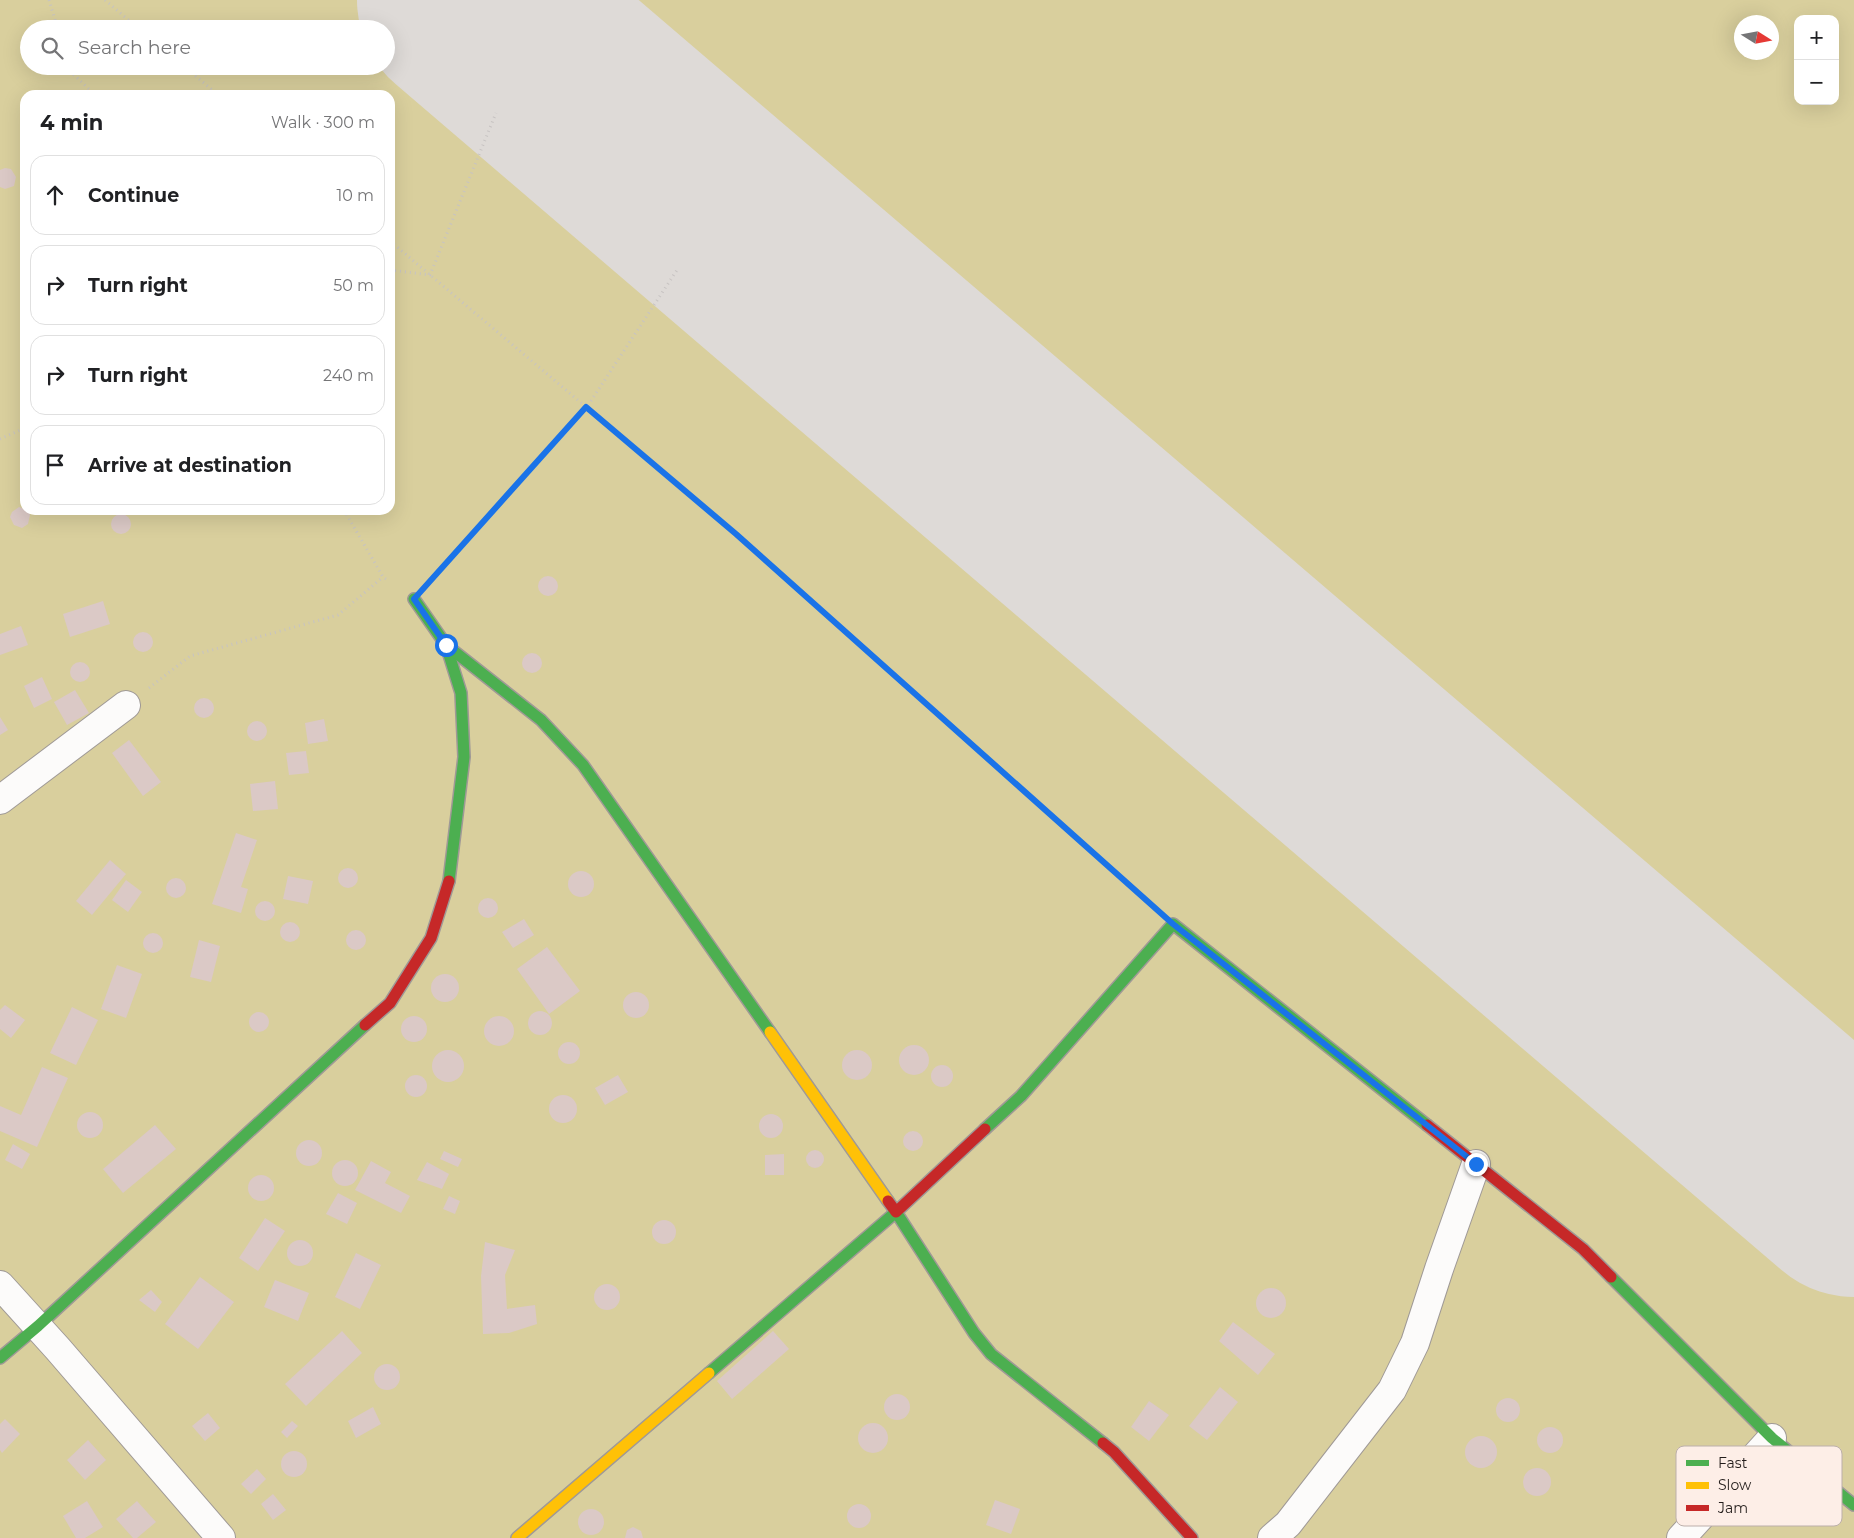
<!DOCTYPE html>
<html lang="en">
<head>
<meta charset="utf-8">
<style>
	:root { --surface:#fff; --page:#f6f6f6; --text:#202124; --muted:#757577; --line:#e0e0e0 }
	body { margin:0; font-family:Montserrat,sans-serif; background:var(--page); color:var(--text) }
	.controls { position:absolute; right:15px; top:15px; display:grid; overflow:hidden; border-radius:10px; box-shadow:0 5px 20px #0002 }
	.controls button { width:45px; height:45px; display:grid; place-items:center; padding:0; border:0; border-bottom:1px solid var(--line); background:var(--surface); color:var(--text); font:25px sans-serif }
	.compass { position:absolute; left:1734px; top:15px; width:45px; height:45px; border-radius:50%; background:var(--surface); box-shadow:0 5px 20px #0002; rotate:101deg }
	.stop { position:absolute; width:15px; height:15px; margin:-11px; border:4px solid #1a73e8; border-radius:50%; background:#fff }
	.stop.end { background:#1a73e8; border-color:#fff; box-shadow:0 1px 5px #0008 }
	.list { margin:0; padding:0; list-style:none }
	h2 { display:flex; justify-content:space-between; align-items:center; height:65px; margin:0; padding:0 20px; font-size:21px }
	h2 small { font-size:16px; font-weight:400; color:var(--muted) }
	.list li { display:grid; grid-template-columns:32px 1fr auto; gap:15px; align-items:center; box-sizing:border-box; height:80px; margin:0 10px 10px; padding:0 10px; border:1px solid var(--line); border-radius:15px }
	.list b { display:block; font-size:19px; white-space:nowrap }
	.list em { font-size:16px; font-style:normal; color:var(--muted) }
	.icon { flex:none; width:28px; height:28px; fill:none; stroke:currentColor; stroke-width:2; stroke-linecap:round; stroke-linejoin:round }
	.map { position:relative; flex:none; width:1854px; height:1538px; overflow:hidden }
	.search { position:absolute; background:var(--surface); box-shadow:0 5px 20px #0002; left:20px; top:20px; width:375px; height:55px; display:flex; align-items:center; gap:12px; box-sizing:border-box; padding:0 18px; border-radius:28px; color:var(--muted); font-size:19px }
	.panel { position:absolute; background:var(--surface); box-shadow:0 5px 20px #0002; left:20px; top:90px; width:375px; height:425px; border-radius:15px }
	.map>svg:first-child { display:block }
	.green { fill:#d9cf9d; fill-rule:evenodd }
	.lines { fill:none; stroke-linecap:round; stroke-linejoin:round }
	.runway { stroke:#dedad7; stroke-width:222 }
	.building { fill:#dbc9c6 }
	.street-casing { stroke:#9f9996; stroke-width:30 }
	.fast-casing { stroke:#9f9996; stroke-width:14 }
	.slow-casing { stroke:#9f9996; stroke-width:14 }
	.jam-casing { stroke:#9f9996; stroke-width:14 }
	.path { stroke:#c7c3c2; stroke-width:3; stroke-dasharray:1 4; stroke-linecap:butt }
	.street { stroke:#fcfbfa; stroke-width:28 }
	.fast { stroke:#4caf50; stroke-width:11 }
	.slow { stroke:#ffc107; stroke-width:11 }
	.jam { stroke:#c62828; stroke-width:11 }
	.route { stroke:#1a73e8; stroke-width:6 }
	.key { fill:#fdeee7; stroke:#bcafaa; stroke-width:1 }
	.key-label { font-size:14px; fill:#231d1b }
</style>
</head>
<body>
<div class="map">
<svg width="1854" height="1538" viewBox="0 0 1854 1538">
	<rect width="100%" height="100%" fill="#eae2de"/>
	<!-- green -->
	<path class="green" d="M0 0H1854V1538H0ZM1798 19H1835V101H1798ZM1742 22H1772V52H1742ZM29 29H386V66H29ZM25 95H390V510H25Z"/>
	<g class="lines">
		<!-- runway -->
		<path class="runway" d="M468 0 1854 1186"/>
	</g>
	<!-- building -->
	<g class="building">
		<path d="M5 168 11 169 16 177 14 186 5 189 0 187V170Z"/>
		<path d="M25 218V237L20 227Z"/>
		<path d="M19 507 28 510 30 515 28 524 22 528 14 525 10 517 12 512Z"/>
		<circle cx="121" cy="524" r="10"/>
		<circle cx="548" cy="586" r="10"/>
		<path d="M103 601 110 624 70 637 63 614Z"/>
		<path d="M21 626 28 645 0 655V634Z"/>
		<circle cx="143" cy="642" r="10"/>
		<circle cx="532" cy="663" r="10"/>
		<circle cx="80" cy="672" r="10"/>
		<path d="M42 677 52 699 34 708 24 686Z"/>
		<path d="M75 690 89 713 67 725 54 702Z"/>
		<circle cx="204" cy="708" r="10"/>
		<path d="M0 717 8 730 0 735Z"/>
		<path d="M324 719 328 741 308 744 305 723Z"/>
		<circle cx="257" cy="731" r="10"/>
		<path d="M129 740 161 782 143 796 112 753Z"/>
		<path d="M306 751 309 773 289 775 286 753Z"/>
		<path d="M275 781 278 809 253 811 250 784Z"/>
		<path d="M236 833 257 840 241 887 248 889 241 913 212 904Z"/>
		<path d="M110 860 126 874 92 915 76 901Z"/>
		<circle cx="348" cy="878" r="10"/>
		<circle cx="581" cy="884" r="13"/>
		<path d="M288 876 313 881 308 904 283 899Z"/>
		<circle cx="176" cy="888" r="10"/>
		<path d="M126 880 142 892 128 912 112 900Z"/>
		<circle cx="488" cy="908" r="10"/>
		<circle cx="265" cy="911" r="10"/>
		<path d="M524 919 534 935 513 948 502 932Z"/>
		<circle cx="290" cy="932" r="10"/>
		<circle cx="356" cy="940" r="10"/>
		<circle cx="153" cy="943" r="10"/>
		<path d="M199 940 220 946 211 982 190 977Z"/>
		<path d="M547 947 580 991 549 1014 517 969Z"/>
		<path d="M117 965 142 974 126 1018 101 1009Z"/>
		<circle cx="445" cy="988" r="14"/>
		<circle cx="636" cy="1005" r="13"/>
		<path d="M5 1005 25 1020 11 1038 0 1029V1010Z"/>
		<path d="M72 1007 98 1020 76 1065 50 1053Z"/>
		<circle cx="540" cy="1023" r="12"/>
		<circle cx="259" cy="1022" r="10"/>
		<circle cx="414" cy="1029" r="13"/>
		<circle cx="499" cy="1031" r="15"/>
		<circle cx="569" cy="1053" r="11"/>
		<circle cx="914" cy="1060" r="15"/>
		<circle cx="448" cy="1066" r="16"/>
		<circle cx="857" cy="1065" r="15"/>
		<circle cx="942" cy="1076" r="11"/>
		<path d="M42 1067 68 1078 37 1147 0 1131V1106L21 1115Z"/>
		<circle cx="416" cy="1086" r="11"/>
		<path d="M618 1075 628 1092 605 1105 595 1088Z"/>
		<circle cx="563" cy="1109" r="14"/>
		<circle cx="90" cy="1125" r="13"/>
		<circle cx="771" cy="1126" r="12"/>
		<path d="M155 1125 176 1149 123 1193 103 1169Z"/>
		<circle cx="913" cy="1141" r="10"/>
		<circle cx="309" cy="1153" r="13"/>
		<path d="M13 1144 30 1154 22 1169 5 1160Z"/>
		<circle cx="815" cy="1159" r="9"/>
		<path d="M444 1151 462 1159 458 1167 440 1159Z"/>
		<path d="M784 1154V1175H765V1155Z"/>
		<circle cx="345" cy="1173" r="13"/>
		<path d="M371 1161 391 1172 385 1183 410 1196 401 1213 355 1190Z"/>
		<path d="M427 1162 449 1174 442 1189 417 1180Z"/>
		<circle cx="261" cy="1188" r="13"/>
		<path d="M338 1193 357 1203 347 1224 326 1214Z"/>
		<path d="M449 1196 460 1201 455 1214 443 1209Z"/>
		<path d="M265 1218 285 1231 258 1271 239 1258Z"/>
		<circle cx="664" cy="1232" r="12"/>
		<circle cx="300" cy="1253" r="13"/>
		<path d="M485 1242 515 1250 505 1275 507 1309 535 1305 537 1324 509 1333 483 1334 481 1276Z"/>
		<path d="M356 1253 381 1265 360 1309 335 1297Z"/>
		<path d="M200 1277 234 1302 198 1349 165 1324Z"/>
		<path d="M275 1280 309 1293 298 1321 264 1307Z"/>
		<circle cx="607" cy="1297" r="13"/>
		<circle cx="1271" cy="1303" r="15"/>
		<path d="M151 1290 162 1302 155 1312 139 1300Z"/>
		<path d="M1233 1322 1275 1354 1258 1375 1219 1341Z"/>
		<path d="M342 1331 362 1353 306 1406 285 1384Z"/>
		<path d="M773 1331 789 1349 732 1399 717 1381Z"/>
		<circle cx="387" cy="1377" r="13"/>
		<path d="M1220 1387 1238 1402 1207 1440 1189 1426Z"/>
		<circle cx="897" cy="1407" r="13"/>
		<circle cx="1508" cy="1410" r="12"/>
		<path d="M1149 1401 1169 1415 1149 1441 1131 1427Z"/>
		<path d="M373 1407 381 1424 356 1438 348 1421Z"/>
		<path d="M208 1413 220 1428 205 1441 192 1426Z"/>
		<path d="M5 1419 20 1434 2 1453 0 1450V1424Z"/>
		<path d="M292 1421 298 1426 287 1438 281 1432Z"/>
		<circle cx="873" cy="1438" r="15"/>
		<circle cx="1550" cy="1440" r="13"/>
		<circle cx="1481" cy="1452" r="16"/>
		<path d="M88 1440 106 1460 85 1480 67 1460Z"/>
		<circle cx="294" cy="1464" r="13"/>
		<circle cx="1537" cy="1482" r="14"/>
		<path d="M257 1469 266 1479 251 1494 241 1484Z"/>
		<path d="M273 1494 286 1510 273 1520 261 1504Z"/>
		<path d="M995 1500 1020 1509 1011 1534 986 1525Z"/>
		<path d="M87 1501 103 1527 85 1538H76L63 1516Z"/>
		<path d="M137 1501 156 1522 137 1538H133L116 1519Z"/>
		<circle cx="859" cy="1516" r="12"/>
		<circle cx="591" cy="1522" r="13"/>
		<path d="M633 1527 641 1531 643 1538H625L627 1530Z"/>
	</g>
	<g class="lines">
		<defs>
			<g id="street">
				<path d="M0 800 126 705"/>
				<path d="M0 1285 58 1349 221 1538"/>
				<path d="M1272 1538 1288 1524 1392 1390 1415 1343 1439 1269 1476 1164"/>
				<path d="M1681 1538 1772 1438"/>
			</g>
			<g id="fast">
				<path d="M414 599 446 645 461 693 464 757 449 881"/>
				<path d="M446 645 541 720 583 765 770 1032"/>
				<path d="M985 1129 1021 1096 1173 924 1427 1125"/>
				<path d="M1611 1277 1772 1438 1854 1505"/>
				<path d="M0 1358 38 1326 365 1025"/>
				<path d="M709 1373 896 1212 974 1333 991 1354 1103 1443"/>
			</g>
			<g id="slow">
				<path d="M770 1032 888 1201"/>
				<path d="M517 1538 709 1373"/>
			</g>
			<g id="jam">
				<path d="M365 1025 390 1003 431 938 449 881"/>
				<path d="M1427 1125 1583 1249 1611 1277"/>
				<path d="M888 1201 896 1212 985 1129"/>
				<path d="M1103 1443 1114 1452 1192 1538"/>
			</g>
		</defs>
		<!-- street casing -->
		<use href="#street" class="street-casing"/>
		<!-- fast casing -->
		<use href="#fast" class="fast-casing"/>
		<!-- slow casing -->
		<use href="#slow" class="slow-casing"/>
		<!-- jam casing -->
		<use href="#jam" class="jam-casing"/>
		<!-- path -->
		<g class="path">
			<path d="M49 0 58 29"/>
			<path d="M105 0 139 29"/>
			<path d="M69 66 70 71 95 95"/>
			<path d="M184 66 218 95"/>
			<path d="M390 241 736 534 1150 904"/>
			<path d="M390 270 430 275 496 113"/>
			<path d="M0 439 25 428"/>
			<path d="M344 510 383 577 389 581"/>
			<path d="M434 576 587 407 677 270"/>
			<path d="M149 688 190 656 338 615 383 577"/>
		</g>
		<!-- street -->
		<use href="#street" class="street"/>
		<!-- fast -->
		<use href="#fast" class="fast"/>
		<!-- slow -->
		<use href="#slow" class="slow"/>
		<!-- jam -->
		<use href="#jam" class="jam"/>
	</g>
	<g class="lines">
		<!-- route -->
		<path class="route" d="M446 645 414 599 586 407 736 534 1173 924 1476 1164"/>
	</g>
	<!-- legend -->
	<rect x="1676" y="1446" width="166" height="80" rx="8" class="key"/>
	<rect x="1686" y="1460" width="23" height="6" fill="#4caf50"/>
	<rect x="1686" y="1482" width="23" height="7" fill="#ffc107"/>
	<rect x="1686" y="1505" width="23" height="6" fill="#c62828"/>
	<g class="key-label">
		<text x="1718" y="1468">Fast</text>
		<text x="1718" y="1490">Slow</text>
		<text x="1718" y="1513">Jam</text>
	</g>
</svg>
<div class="controls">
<button>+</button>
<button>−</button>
</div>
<svg class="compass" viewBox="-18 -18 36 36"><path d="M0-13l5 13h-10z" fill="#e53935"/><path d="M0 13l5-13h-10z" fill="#757577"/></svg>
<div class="stop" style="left:446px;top:645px"></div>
<div class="stop end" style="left:1476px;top:1164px"></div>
<div class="search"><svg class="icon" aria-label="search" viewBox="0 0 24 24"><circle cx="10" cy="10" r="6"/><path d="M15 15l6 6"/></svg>Search here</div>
<section class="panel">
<h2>4 min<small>Walk · 300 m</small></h2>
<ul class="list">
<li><svg class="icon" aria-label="ahead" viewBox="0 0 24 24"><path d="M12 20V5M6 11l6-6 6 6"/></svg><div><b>Continue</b></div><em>10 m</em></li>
<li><svg class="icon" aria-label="right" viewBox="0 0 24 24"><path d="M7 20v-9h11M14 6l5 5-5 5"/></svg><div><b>Turn right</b></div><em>50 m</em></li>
<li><svg class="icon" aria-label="right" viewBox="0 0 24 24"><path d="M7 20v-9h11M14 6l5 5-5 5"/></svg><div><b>Turn right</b></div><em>240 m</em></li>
<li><svg class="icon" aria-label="arrive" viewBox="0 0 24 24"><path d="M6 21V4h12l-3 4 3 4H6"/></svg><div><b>Arrive at destination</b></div></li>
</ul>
</section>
</div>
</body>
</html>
